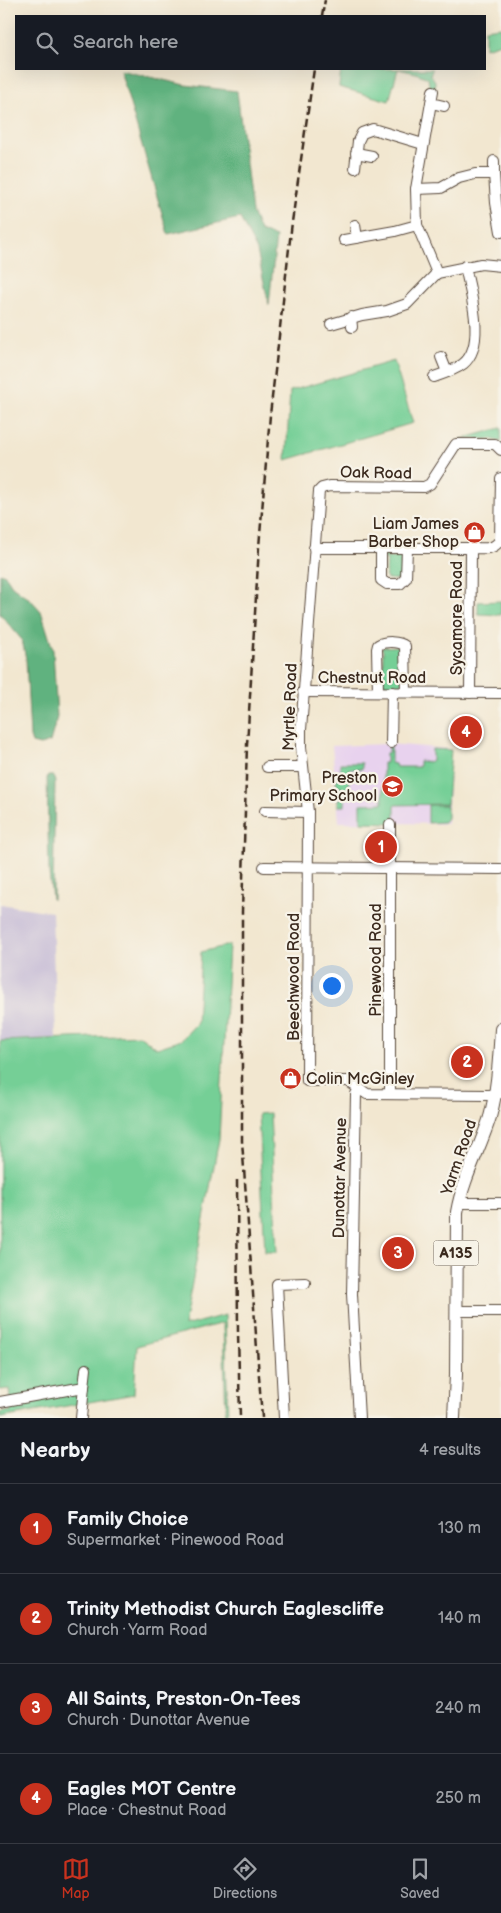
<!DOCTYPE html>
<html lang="en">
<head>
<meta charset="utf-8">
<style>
	:root { --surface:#171b24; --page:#242831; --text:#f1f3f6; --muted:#9ea1a6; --line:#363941; --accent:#c8321e }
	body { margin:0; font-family:"Balsamiq Sans",sans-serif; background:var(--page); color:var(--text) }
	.you { position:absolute; left:331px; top:985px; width:18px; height:18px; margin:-12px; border:4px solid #fff; border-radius:50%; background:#1a73e8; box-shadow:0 0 0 8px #1a73e833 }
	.badge { display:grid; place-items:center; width:32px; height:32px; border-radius:50%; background:var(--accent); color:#fff; font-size:16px; font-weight:700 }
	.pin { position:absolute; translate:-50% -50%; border:2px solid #fff; box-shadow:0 1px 5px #0006 }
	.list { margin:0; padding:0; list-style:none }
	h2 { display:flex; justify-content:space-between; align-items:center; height:65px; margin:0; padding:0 20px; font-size:21px }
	h2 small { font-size:16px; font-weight:400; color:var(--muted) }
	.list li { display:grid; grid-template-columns:32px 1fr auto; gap:15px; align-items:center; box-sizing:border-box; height:90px; padding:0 20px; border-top:1px solid var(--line) }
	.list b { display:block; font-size:19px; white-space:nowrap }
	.list p { margin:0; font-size:16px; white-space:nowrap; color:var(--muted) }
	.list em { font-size:16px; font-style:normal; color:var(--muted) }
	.icon { flex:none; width:28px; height:28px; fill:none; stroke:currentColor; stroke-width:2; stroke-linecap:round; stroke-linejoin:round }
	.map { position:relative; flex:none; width:501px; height:1418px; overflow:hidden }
	.search { position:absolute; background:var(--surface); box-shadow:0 5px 20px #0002; left:15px; right:15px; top:15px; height:55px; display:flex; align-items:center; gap:12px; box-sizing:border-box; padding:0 18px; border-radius:0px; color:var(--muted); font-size:19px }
	.sheet { height:425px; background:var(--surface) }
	nav { display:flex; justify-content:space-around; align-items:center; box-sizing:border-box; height:70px; border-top:1px solid var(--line); background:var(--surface); font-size:14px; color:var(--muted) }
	nav a { display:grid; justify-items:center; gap:2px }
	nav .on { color:var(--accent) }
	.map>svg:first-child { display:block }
	.built { fill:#e8d2ee }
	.industrial { fill:#c9bfd7 }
	.green { fill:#75cf96; stroke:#587c5a }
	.forest { fill:#60b27f; stroke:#4e6e4e }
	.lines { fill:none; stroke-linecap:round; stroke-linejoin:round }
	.minor-casing { stroke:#564639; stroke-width:12 }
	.major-casing { stroke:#564639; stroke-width:14 }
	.minor { stroke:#fff; stroke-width:10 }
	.major { stroke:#fff; stroke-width:12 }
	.rail { stroke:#3b2a1e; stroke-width:2.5; stroke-dasharray:8 4; stroke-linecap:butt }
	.labels { text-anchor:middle; stroke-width:4.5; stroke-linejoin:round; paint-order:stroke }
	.shield { fill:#f7f3e8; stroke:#73665b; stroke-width:1 }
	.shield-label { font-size:15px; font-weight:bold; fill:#3b2a1e }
	.street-label { font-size:16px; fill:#3b2a1e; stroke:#f7f3e8 }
	.poi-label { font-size:16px; fill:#3b2a1e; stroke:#f7f3e8; text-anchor:end }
</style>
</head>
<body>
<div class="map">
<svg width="501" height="1418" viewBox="0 0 501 1418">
	<rect width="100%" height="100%" fill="#f7f3e8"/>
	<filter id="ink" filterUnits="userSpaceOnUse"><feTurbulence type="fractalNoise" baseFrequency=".02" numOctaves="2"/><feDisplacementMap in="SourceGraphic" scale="10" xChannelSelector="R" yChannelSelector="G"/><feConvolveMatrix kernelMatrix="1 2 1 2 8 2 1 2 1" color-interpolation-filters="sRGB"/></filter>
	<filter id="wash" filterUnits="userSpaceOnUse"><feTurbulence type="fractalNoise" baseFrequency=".0096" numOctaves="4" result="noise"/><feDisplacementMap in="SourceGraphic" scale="20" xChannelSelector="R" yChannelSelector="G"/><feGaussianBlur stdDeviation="1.12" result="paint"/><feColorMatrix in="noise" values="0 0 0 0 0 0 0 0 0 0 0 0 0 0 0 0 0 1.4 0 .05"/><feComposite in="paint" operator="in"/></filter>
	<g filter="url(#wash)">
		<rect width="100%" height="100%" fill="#f2e7d0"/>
		<!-- built -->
		<path class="built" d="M388 744 451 749 447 824 339 822 332 746Z"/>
		<!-- industrial -->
		<path class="industrial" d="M0 904 52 912 56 1038 0 1041Z"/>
		<!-- green -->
		<g class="green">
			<path d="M501 27V43L485 48V29Z"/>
			<path d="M341 69H433L430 74 435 81V92L430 90 428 78 416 73 398 69 389 101 339 87Z"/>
			<path d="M394 361 413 423 286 460 290 391Z"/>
			<path d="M501 428V442L491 439H461Z"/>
			<path d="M387 552V558H396L397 552H402L405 557 401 560 402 574 399 580 387 579 385 576 386 574 387 560 383 558 384 554Z"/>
			<path d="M501 601V615L478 614V602Z"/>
			<path d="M401 646 402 685H381L380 681 383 679V650L381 648 382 647Z"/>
			<path d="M389 746H391V763L395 764 396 767H419V761L429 762 432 760V749L451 750 447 804 395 805V823L361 822V804L383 803V763H386V753L389 752Z"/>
			<path d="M340 763H362V769H349V788L345 789V806H338V799L342 798 341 787H337L336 779 341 778Z"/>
			<path d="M428 805H447V818L444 822 428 823Z"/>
			<path d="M229 945 219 1139 184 1326 225 1315 228 1418H226L223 1323 137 1346 134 1394 0 1418V1413L11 1411 9 1389 0 1390V1041L139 1035 157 1048 181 1040 197 1023 201 952Z"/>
			<path d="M270 1113 277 1252H265L258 1114Z"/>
		</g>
		<!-- forest -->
		<g class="forest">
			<path d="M120 70 185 85 237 91 252 212 260 231 276 237 269 305 257 251 240 218 168 234Z"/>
			<path d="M0 573 5 575 12 586 31 600 41 611 53 650 57 717 50 742 40 745 32 743 30 737 26 659 22 640 0 614Z"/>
			<path d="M48 776H53L55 782 53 899H52L49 873 47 778Z"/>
		</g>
	</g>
	<g filter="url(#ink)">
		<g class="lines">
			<defs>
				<g id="minor">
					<path d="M433 91 416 189 417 225 437 273 481 264 501 266"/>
					<path d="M431 103 444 106"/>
					<path d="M356 153 372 156"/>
					<path d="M494 161V174"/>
					<path d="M355 168 358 141 362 133 373 129 423 144"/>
					<path d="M416 189 441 188 459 178 475 174H494L496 203 501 232"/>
					<path d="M355 225 357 238"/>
					<path d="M344 240 395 231 417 225"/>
					<path d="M351 317 352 327"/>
					<path d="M331 324 362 315 387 311 407 304 437 273"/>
					<path d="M441 357 447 372"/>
					<path d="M434 377C443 374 455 370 463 364 487 345 470 292 465 266"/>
					<path d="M314 548H471"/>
					<path d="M381 549V580L387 584H400L406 578 407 548"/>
					<path d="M303 692 501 693"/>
					<path d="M378 692 377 649 378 645C385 641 399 641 405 646L406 692"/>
					<path d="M470 693 471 548C483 548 493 551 500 540L501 478"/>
					<path d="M391 743 392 692"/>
					<path d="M267 767H303"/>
					<path d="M265 811 308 812"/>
					<path d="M264 867 501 869"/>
					<path d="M501 1093 489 1095 367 1094 348 1081H307L308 812 301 747V730L319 491 322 488 330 486 424 487 430 484 456 444H495L501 450"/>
					<path d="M390 1094V825"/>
					<path d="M459 1203H501"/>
					<path d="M456 1311H501"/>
					<path d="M84 1387 86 1369"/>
					<path d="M0 1402 84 1387 81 1418"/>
					<path d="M284 1418 277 1284 305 1283"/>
					<path d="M359 1418 352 1294 356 1094 359 1089"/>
				</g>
				<path id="major" d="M454 1418 456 1375 457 1212C463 1178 480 1149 490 1117 498 1088 499 1059 501 1029"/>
			</defs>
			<!-- minor casing -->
			<use href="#minor" class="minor-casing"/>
			<!-- major casing -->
			<use href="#major" class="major-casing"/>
			<!-- minor -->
			<use href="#minor" class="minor"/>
			<!-- major -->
			<use href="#major" class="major"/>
			<!-- rail -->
			<g class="rail">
				<path d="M322 16 325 0"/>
				<path d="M237 1180 238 1333 240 1418"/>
				<path d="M262 1418 242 1141V912L247 745 259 547 270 415 292 222 314 69"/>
			</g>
		</g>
	</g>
	<!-- icons -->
	<defs>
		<symbol id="shop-disc" viewBox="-11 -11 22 22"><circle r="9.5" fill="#c8321e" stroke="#f7f3e8"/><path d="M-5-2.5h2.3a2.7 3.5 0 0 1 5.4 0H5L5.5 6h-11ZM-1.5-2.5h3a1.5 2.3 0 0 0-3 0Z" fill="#fff"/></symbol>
		<symbol id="school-disc" viewBox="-11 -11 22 22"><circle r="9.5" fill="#c8321e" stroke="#f7f3e8"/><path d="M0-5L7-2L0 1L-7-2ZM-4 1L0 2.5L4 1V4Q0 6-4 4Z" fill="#fff"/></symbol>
	</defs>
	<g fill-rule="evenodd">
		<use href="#shop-disc" x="462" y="520" width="25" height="25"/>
		<use href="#school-disc" x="380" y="774" width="25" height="25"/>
		<use href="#shop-disc" x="278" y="1066" width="25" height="25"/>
	</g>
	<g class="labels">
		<!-- shield labels -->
		<rect class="shield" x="433.5" y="1240.5" width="45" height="25" rx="4"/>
		<g class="shield-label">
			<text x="456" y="1258">A135</text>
		</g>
		<!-- street labels -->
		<g class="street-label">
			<text transform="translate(376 472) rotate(1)" y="6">Oak Road</text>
			<text transform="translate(456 618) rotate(-90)" y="6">Sycamore Road</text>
			<text x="372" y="683">Chestnut Road</text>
			<text transform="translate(289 707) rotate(-88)" y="6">Myrtle Road</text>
			<text transform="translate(375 960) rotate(-90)" y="6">Pinewood Road</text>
			<text transform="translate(293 977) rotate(-90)" y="6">Beechwood Road</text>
			<text transform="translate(458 1157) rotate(-71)" y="6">Yarm Road</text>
			<text transform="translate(339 1178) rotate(-89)" y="6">Dunottar Avenue</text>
		</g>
		<!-- poi labels -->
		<g class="poi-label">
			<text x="459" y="529">Liam James<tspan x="459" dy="18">Barber Shop</tspan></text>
			<text x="377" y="783">Preston<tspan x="377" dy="18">Primary School</tspan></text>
			<text x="306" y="1084" text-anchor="start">Colin McGinley</text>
		</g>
	</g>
</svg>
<div class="you"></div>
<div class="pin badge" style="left:381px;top:847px">1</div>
<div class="pin badge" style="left:467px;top:1062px">2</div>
<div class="pin badge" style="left:398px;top:1253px">3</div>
<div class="pin badge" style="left:466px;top:732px">4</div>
<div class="search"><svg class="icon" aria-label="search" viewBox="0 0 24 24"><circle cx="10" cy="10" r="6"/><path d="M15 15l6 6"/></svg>Search here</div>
</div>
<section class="sheet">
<h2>Nearby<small>4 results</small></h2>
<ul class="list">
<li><span class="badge">1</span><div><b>Family Choice</b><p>Supermarket · Pinewood Road</p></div><em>130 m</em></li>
<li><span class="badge">2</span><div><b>Trinity Methodist Church Eaglescliffe</b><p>Church · Yarm Road</p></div><em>140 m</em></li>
<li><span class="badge">3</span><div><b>All Saints, Preston-On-Tees</b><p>Church · Dunottar Avenue</p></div><em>240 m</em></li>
<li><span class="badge">4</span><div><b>Eagles MOT Centre</b><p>Place · Chestnut Road</p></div><em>250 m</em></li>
</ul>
</section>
<nav>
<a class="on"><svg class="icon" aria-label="map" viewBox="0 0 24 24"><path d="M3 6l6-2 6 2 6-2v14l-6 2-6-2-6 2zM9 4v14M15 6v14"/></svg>Map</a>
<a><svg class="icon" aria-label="directions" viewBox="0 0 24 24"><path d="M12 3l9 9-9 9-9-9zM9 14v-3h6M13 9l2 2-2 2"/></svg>Directions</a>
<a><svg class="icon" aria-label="saved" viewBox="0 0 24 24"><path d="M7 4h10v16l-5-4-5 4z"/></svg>Saved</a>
</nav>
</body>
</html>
